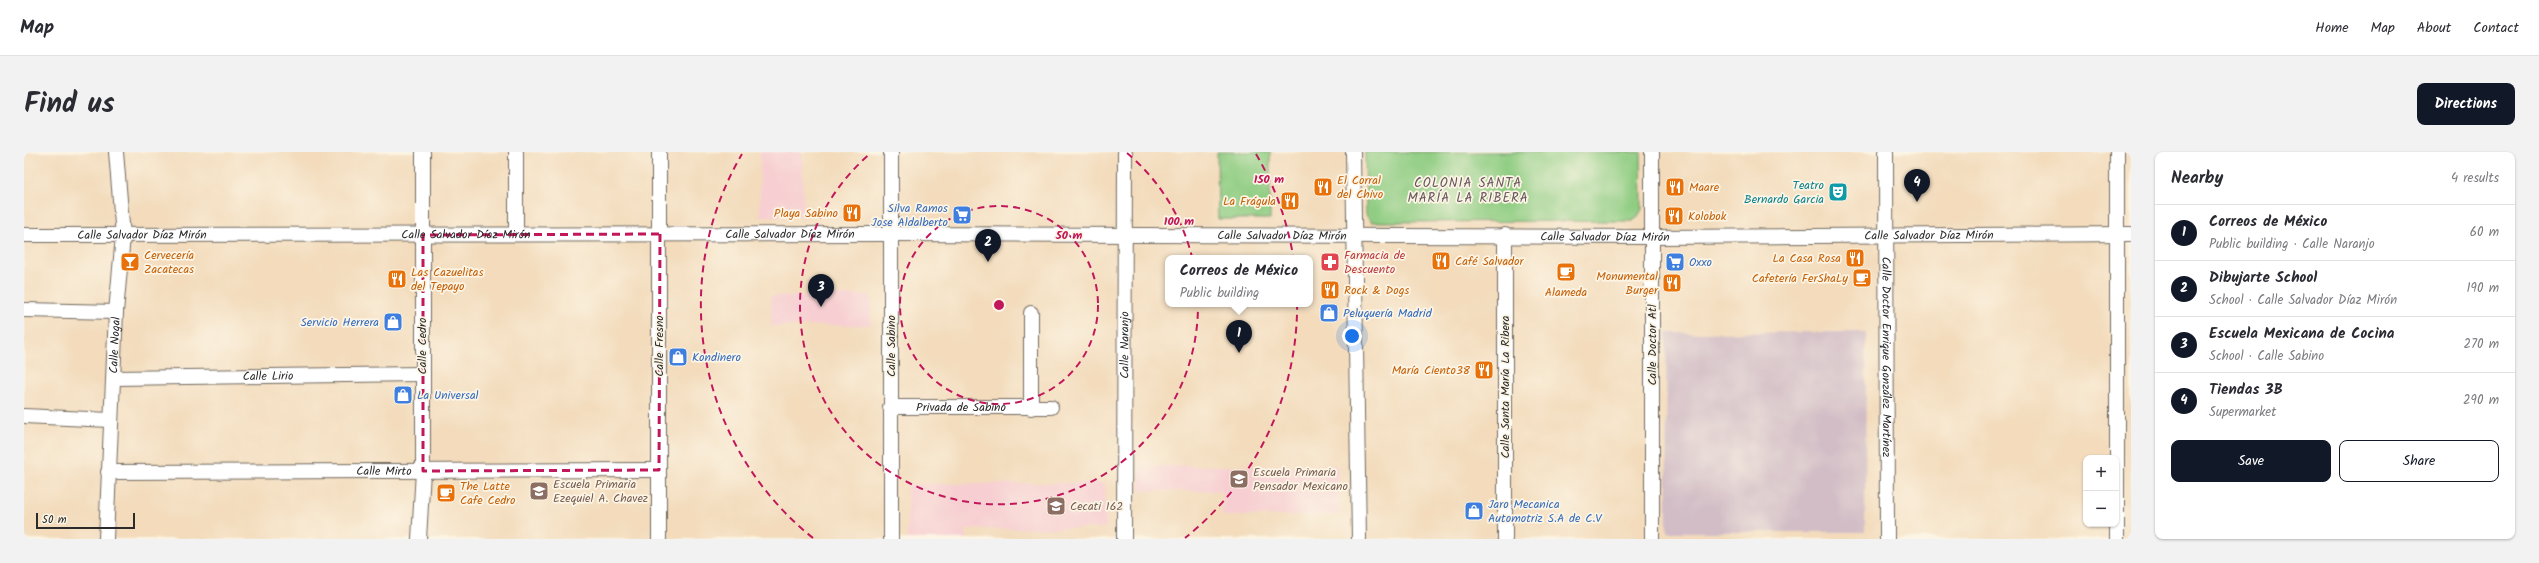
<!DOCTYPE html>
<html lang="en">
<head>
<meta charset="utf-8">
<style>
	:root { --surface:#fff; --page:#f2f2f3; --text:#2b2b33; --muted:#7c7c81; --line:#e1e1e2; --accent:#111827 }
	body { margin:0; font-family:Kalam,sans-serif; background:var(--page); color:var(--text) }
	.controls { position:absolute; right:12px; bottom:12px; display:grid; overflow:hidden; border-radius:8px; box-shadow:0 1px 3px #0004 }
	.controls button { width:36px; height:36px; display:grid; place-items:center; padding:0; border:0; border-bottom:1px solid var(--line); background:var(--surface); color:var(--text); font:20px sans-serif }
	.scale { position:absolute; left:12px; bottom:10px; width:99px; box-sizing:border-box; padding-left:4px; border:2px solid #2b2b2b; border-top:0; font-size:11px; line-height:14px; white-space:nowrap; color:#2b2b2b; -webkit-text-stroke:3px #fcf5e5; paint-order:stroke }
	.you { position:absolute; left:1328px; top:184px; width:14px; height:14px; margin:-10px; border:3px solid #fff; border-radius:50%; background:#1a73e8; box-shadow:0 0 0 6px #1a73e833 }
	.badge { display:grid; place-items:center; width:26px; height:26px; border-radius:50%; background:var(--accent); color:#fff; font-size:13px; font-weight:700 }
	.pin { position:absolute; translate:-50% -33px; filter:drop-shadow(0 1px 2px #0008) }
	.pin::after { content:''; position:absolute; top:21px; width:14px; height:12px; background:inherit; clip-path:polygon(0 0,100% 0,50% 100%) }
	.popup { position:absolute; left:1141px; top:103px; width:148px; height:52px; box-sizing:border-box; display:grid; place-content:center; border-radius:8px; background:var(--surface); filter:drop-shadow(0 1px 3px #0005); font-size:13px; white-space:nowrap; color:var(--muted) }
	.popup b { font-size:15px; color:var(--text) }
	.popup::after { content:''; position:absolute; left:50%; top:100%; margin-left:-8px; border:8px solid transparent; border-top-color:var(--surface) }
	.list { margin:0; padding:0; list-style:none }
	h2 { display:flex; justify-content:space-between; align-items:center; height:52px; margin:0; padding:0 16px; font-size:17px }
	h2 small { font-size:13px; font-weight:400; color:var(--muted) }
	.list li { display:grid; grid-template-columns:26px 1fr auto; gap:12px; align-items:center; box-sizing:border-box; height:56px; padding:0 16px; border-top:1px solid var(--line) }
	.list b { display:block; font-size:15px; white-space:nowrap }
	.list p { margin:0; font-size:13px; white-space:nowrap; color:var(--muted) }
	.list em { font-size:13px; font-style:normal; color:var(--muted) }
	.actions { display:flex; gap:8px; padding:12px 16px }
	.actions a { flex:1; padding:9px 0; border:1px solid var(--accent); border-radius:8px; text-align:center; font-size:14px; color:var(--accent) }
	.actions .main { background:var(--accent); color:#fff }
	.map { position:relative; flex:none; width:2107px; height:387px; overflow:hidden; border-radius:8px }
	header { display:flex; align-items:center; gap:24px; box-sizing:border-box; height:56px; padding:0 20px; background:var(--surface); border-bottom:1px solid var(--line) }
	header strong { font-size:19px }
	nav { display:flex; gap:22px; margin-inline-start:auto; font-size:14px }
	.intro { display:flex; align-items:center; justify-content:space-between; box-sizing:border-box; height:96px; padding:0 24px }
	h1 { margin:0; font-size:28px }
	.button { padding:10px 18px; border-radius:8px; background:var(--accent); color:#fff; font-size:14px; font-weight:700 }
	main { display:flex; gap:24px; padding:0 24px }
	aside { flex:1; background:var(--surface); border-radius:8px; box-shadow:0 1px 3px #0004 }
	.map>svg:first-child { display:block }
	.built { fill:#f7cfd2 }
	.industrial { fill:#d2bdc6 }
	.green { fill:#90cd83; stroke:#5e7c57 }
	.lines { fill:none; stroke-linecap:round; stroke-linejoin:round }
	.minor-casing { stroke:#71695e; stroke-width:16 }
	.minor { stroke:#fff; stroke-width:14 }
	.marked { fill:none; stroke:#c2185b; stroke-width:3; stroke-dasharray:8 5; stroke-linejoin:round }
	.ring { fill:none; stroke:#c2185b; stroke-width:2; stroke-dasharray:7 5 }
	.labels { text-anchor:middle; stroke-width:3.5; stroke-linejoin:round; paint-order:stroke }
	.food-label { font-size:12px; fill:#c56008; stroke:#fcf5e5; text-anchor:start }
	.culture-label { font-size:12px; fill:#0d838f; stroke:#fcf5e5; text-anchor:end }
	.shop-label { font-size:12px; fill:#366cbe; stroke:#fcf5e5; text-anchor:start }
	.street-label { font-size:12px; fill:#2b2b2b; stroke:#fcf5e5 }
	.health-label { font-size:12px; fill:#be3a42; stroke:#fcf5e5; text-anchor:start }
	.education-label { font-size:12px; fill:#785e54; stroke:#fcf5e5; text-anchor:start }
	.neighbourhood-label { font-size:13px; letter-spacing:1px; fill:#67565d; stroke:#fcf5e5 }
	.centre { fill:#c2185b; stroke:#fcf5e5; stroke-width:2 }
	.ring-label { font-size:12px; text-anchor:middle; font-weight:bold; fill:#c2185b; stroke:#fcf5e5; stroke-width:3.5; stroke-linejoin:round; paint-order:stroke }
</style>
</head>
<body>
<header>
<strong>Map</strong>
<nav><a>Home</a><a>Map</a><a>About</a><a>Contact</a></nav>
</header>
<div class="intro"><h1>Find us</h1><a class="button">Directions</a></div>
<main>
<div class="map">
<svg width="2107" height="387" viewBox="0 0 2107 387">
	<rect width="100%" height="100%" fill="#fcf5e5"/>
	<filter id="ink" filterUnits="userSpaceOnUse"><feTurbulence type="fractalNoise" baseFrequency=".025" numOctaves="2"/><feDisplacementMap in="SourceGraphic" scale="8" xChannelSelector="R" yChannelSelector="G"/><feConvolveMatrix kernelMatrix="1 2 1 2 8 2 1 2 1" color-interpolation-filters="sRGB"/></filter>
	<filter id="wash" filterUnits="userSpaceOnUse"><feTurbulence type="fractalNoise" baseFrequency=".012" numOctaves="4" result="noise"/><feDisplacementMap in="SourceGraphic" scale="16" xChannelSelector="R" yChannelSelector="G"/><feGaussianBlur stdDeviation="0.9" result="paint"/><feColorMatrix in="noise" values="0 0 0 0 0 0 0 0 0 0 0 0 0 0 0 0 0 1.4 0 .05"/><feComposite in="paint" operator="in"/></filter>
	<g filter="url(#wash)">
		<rect width="100%" height="100%" fill="#f3dbbc"/>
		<!-- built -->
		<g class="built">
			<path d="M736 0H778L780 65 736 64Z"/>
			<path d="M847 143V173L747 174V144Z"/>
			<path d="M1116 314H1315V363L1198 364V339H1116Z"/>
			<path d="M1081 331 1082 376 942 377V387H883V332Z"/>
		</g>
		<!-- industrial -->
		<path class="industrial" d="M1842 180 1841 380H1643L1642 181Z"/>
		<!-- green -->
		<g class="green">
			<path d="M1193 0H1246V67H1194Z"/>
			<path d="M1341 0H1617L1618 57 1613 66 1608 69 1347 70 1342 63Z"/>
		</g>
	</g>
	<g filter="url(#ink)">
		<g class="lines">
			<defs>
				<g id="minor">
					<path d="M492 0V82"/>
					<path d="M867 0V387"/>
					<path d="M1329 0 1335 387"/>
					<path d="M1628 0V387"/>
					<path id="s1" d="M1862 0 1863 387"/>
					<path d="M2093 0V387"/>
					<path id="s2" d="M0 83 867 82 1627 85 2107 82"/>
					<path d="M1481 83V387"/>
					<path d="M0 158 92 160"/>
					<path d="M1007 161V256"/>
					<path id="s3" d="M90 226 398 222"/>
					<path id="s4" d="M866 255H1027"/>
					<path d="M0 264 86 268"/>
					<path id="s5" d="M84 320 635 318"/>
					<path id="s6" d="M82 387 92 160 99 84 92 0"/>
					<path d="M395 387 399 319V0"/>
					<path d="M635 387V0"/>
					<path id="s7" d="M1100 387 1101 0"/>
				</g>
			</defs>
			<!-- minor casing -->
			<use href="#minor" class="minor-casing"/>
			<!-- minor -->
			<use href="#minor" class="minor"/>
		</g>
	</g>
	<!-- marked area -->
	<path class="marked" d="M636 82 635 318 399 319V83Z"/>
	<!-- distance rings -->
	<g class="ring">
		<circle cx="975" cy="153" r="99"/>
		<path d="M1103 1A199 199 0 1 1 847 1"/>
		<path d="M789 386A298 298 0 0 1 718 2M1232 2A298 298 0 0 1 1161 386"/>
	</g>
	<!-- icons -->
	<defs>
		<symbol id="restaurant-square" viewBox="-11 -11 22 22"><rect x="-9" y="-9" width="18" height="18" rx="4" fill="#e8710a" stroke="#fcf5e5"/><path d="M-5-6h1v4h1v-4h1v4h1v-4h1v5L-1.5 .5V6h-2V.5L-5-1ZM5-6V6H3V1.5H1.5Q1.5-4 5-6Z" fill="#fff"/></symbol>
		<symbol id="theatre-square" viewBox="-11 -11 22 22"><rect x="-9" y="-9" width="18" height="18" rx="4" fill="#0f9aa8" stroke="#fcf5e5"/><path d="M-5-5.5Q0-4 5-5.5V0Q5 5 0 6Q-5 5-5 0ZM-3.3-2.5H-1v1.5H-3.3ZM1-2.5H3.3v1.5H1ZM-2.8 1Q0 5.5 2.8 1Z" fill="#fff"/></symbol>
		<symbol id="supermarket-square" viewBox="-11 -11 22 22"><rect x="-9" y="-9" width="18" height="18" rx="4" fill="#3f7fe0" stroke="#fcf5e5"/><path d="M-6-5.5h2.5l.6 2H6L4.5 2H-2.5L-4.4-4H-6ZM-1.5 3.2a1.3 1.3 0 1 0 .1 0ZM3 3.2a1.3 1.3 0 1 0 .1 0Z" fill="#fff"/></symbol>
		<symbol id="bar-square" viewBox="-11 -11 22 22"><rect x="-9" y="-9" width="18" height="18" rx="4" fill="#e8710a" stroke="#fcf5e5"/><path d="M-6-5H6L.8 .8V4.5H3.5V6h-7V4.5H-.8V.8Z" fill="#fff"/></symbol>
		<symbol id="pharmacy-square" viewBox="-11 -11 22 22"><rect x="-9" y="-9" width="18" height="18" rx="4" fill="#e0444e" stroke="#fcf5e5"/><path d="M-2-6h4v4h4v4h-4v4h-4v-4h-4v-4h4Z" fill="#fff"/></symbol>
		<symbol id="cafe-square" viewBox="-11 -11 22 22"><rect x="-9" y="-9" width="18" height="18" rx="4" fill="#e8710a" stroke="#fcf5e5"/><path d="M-5.5-4.5H6V0H3Q3 3.5 0 3.5H-2.5Q-5.5 3.5-5.5 0ZM3-3.2v2h1.7v-2ZM-6 4.5H4V6H-6Z" fill="#fff"/></symbol>
		<symbol id="shop-square" viewBox="-11 -11 22 22"><rect x="-9" y="-9" width="18" height="18" rx="4" fill="#3f7fe0" stroke="#fcf5e5"/><path d="M-5-2.5h2.3a2.7 3.5 0 0 1 5.4 0H5L5.5 6h-11ZM-1.5-2.5h3a1.5 2.3 0 0 0-3 0Z" fill="#fff"/></symbol>
		<symbol id="school-square" viewBox="-11 -11 22 22"><rect x="-9" y="-9" width="18" height="18" rx="4" fill="#8d6e63" stroke="#fcf5e5"/><path d="M0-5L7-2L0 1L-7-2ZM-4 1L0 2.5L4 1V4Q0 6-4 4Z" fill="#fff"/></symbol>
	</defs>
	<g fill-rule="evenodd">
		<use href="#restaurant-square" x="1288" y="24" width="22" height="22"/>
		<use href="#restaurant-square" x="1640" y="24" width="22" height="22"/>
		<use href="#theatre-square" x="1803" y="29" width="22" height="22"/>
		<use href="#restaurant-square" x="1255" y="38" width="22" height="22"/>
		<use href="#restaurant-square" x="817" y="50" width="22" height="22"/>
		<use href="#supermarket-square" x="927" y="52" width="22" height="22"/>
		<use href="#restaurant-square" x="1639" y="53" width="22" height="22"/>
		<use href="#restaurant-square" x="1820" y="95" width="22" height="22"/>
		<use href="#restaurant-square" x="1406" y="98" width="22" height="22"/>
		<use href="#bar-square" x="95" y="99" width="22" height="22"/>
		<use href="#pharmacy-square" x="1295" y="99" width="22" height="22"/>
		<use href="#supermarket-square" x="1640" y="99" width="22" height="22"/>
		<use href="#cafe-square" x="1531" y="109" width="22" height="22"/>
		<use href="#cafe-square" x="1827" y="115" width="22" height="22"/>
		<use href="#restaurant-square" x="362" y="116" width="22" height="22"/>
		<use href="#restaurant-square" x="1637" y="120" width="22" height="22"/>
		<use href="#restaurant-square" x="1295" y="127" width="22" height="22"/>
		<use href="#shop-square" x="1294" y="150" width="22" height="22"/>
		<use href="#shop-square" x="358" y="159" width="22" height="22"/>
		<use href="#shop-square" x="643" y="194" width="22" height="22"/>
		<use href="#restaurant-square" x="1449" y="207" width="22" height="22"/>
		<use href="#shop-square" x="368" y="232" width="22" height="22"/>
		<use href="#school-square" x="1204" y="316" width="22" height="22"/>
		<use href="#school-square" x="504" y="328" width="22" height="22"/>
		<use href="#cafe-square" x="411" y="330" width="22" height="22"/>
		<use href="#school-square" x="1021" y="343" width="22" height="22"/>
		<use href="#shop-square" x="1439" y="348" width="22" height="22"/>
	</g>
	<g class="labels">
		<!-- food labels -->
		<g class="food-label">
			<text x="1313" y="32">El Corral<tspan x="1313" dy="14">del Chivo</tspan></text>
			<text x="1665" y="39">Maare</text>
			<text x="1252" y="53" text-anchor="end">La Frágula</text>
			<text x="814" y="65" text-anchor="end">Playa Sabino</text>
			<text x="1664" y="68">Kolobok</text>
			<text x="120" y="107">Cervecería<tspan x="120" dy="14">Zacatecas</tspan></text>
			<text x="1817" y="110" text-anchor="end">La Casa Rosa</text>
			<text x="1431" y="113">Café Salvador</text>
			<text x="387" y="124">Las Cazuelitas<tspan x="387" dy="14">del Tepayo</tspan></text>
			<text x="1634" y="128" text-anchor="end">Monumental<tspan x="1634" dy="14">Burger</tspan></text>
			<text x="1824" y="130" text-anchor="end">Cafetería FerShaLy</text>
			<text x="1320" y="142">Rock &amp; Dogs</text>
			<text x="1542" y="144" text-anchor="middle">Alameda</text>
			<text x="1446" y="222" text-anchor="end">María Ciento38</text>
			<text x="436" y="338">The Latte<tspan x="436" dy="14">Cafe Cedro</tspan></text>
		</g>
		<!-- culture labels -->
		<g class="culture-label">
			<text x="1800" y="37">Teatro<tspan x="1800" dy="14">Bernardo Garcia</tspan></text>
		</g>
		<!-- shop labels -->
		<g class="shop-label">
			<text x="924" y="60" text-anchor="end">Silva Ramos<tspan x="924" dy="14">Jose Aldalberto</tspan></text>
			<text x="1665" y="114">Oxxo</text>
			<text x="1319" y="165">Peluquería Madrid</text>
			<text x="355" y="174" text-anchor="end">Servicio Herrera</text>
			<text x="668" y="209">Kondinero</text>
			<text x="393" y="247">La Universal</text>
			<text x="1464" y="356">Jaro Mecanica<tspan x="1464" dy="14">Automotriz S.A de C.V</tspan></text>
		</g>
		<!-- street labels -->
		<g class="street-label">
			<text dy="4" stroke="none"><textPath href="#s2" startOffset="766">Calle Salvador Díaz Mirón</textPath></text>
			<text dy="4" stroke="none"><textPath href="#s2" startOffset="442">Calle Salvador Díaz Mirón</textPath></text>
			<text dy="4" stroke="none"><textPath href="#s2" startOffset="1258">Calle Salvador Díaz Mirón</textPath></text>
			<text dy="4" stroke="none"><textPath href="#s2" startOffset="118">Calle Salvador Díaz Mirón</textPath></text>
			<text dy="4" stroke="none"><textPath href="#s2" startOffset="1581">Calle Salvador Díaz Mirón</textPath></text>
			<text dy="4" stroke="none"><textPath href="#s2" startOffset="1905">Calle Salvador Díaz Mirón</textPath></text>
			<text dy="4" stroke="none"><textPath href="#s6" startOffset="194">Calle Nogal</textPath></text>
			<text dy="4" stroke="none"><textPath href="#s7" startOffset="194">Calle Naranjo</textPath></text>
			<text transform="translate(1628 193) rotate(-90)" y="4">Calle Doctor Atl</text>
			<text transform="translate(398 194) rotate(-90)" y="4">Calle Cedro</text>
			<text transform="translate(635 194) rotate(-90)" y="4">Calle Fresno</text>
			<text transform="translate(867 194) rotate(-90)" y="4">Calle Sabino</text>
			<text dy="4" stroke="none"><textPath href="#s1" startOffset="205">Calle Doctor Enrique González Martínez</textPath></text>
			<text dy="4" stroke="none"><textPath href="#s3" startOffset="154">Calle Lirio</textPath></text>
			<text transform="translate(1481 235) rotate(-90)" y="4">Calle Santa María La Ribera</text>
			<text dy="4" stroke="none"><textPath href="#s4" startOffset="71">Privada de Sabino</textPath></text>
			<text dy="4" stroke="none"><textPath href="#s5" startOffset="276">Calle Mirto</textPath></text>
		</g>
		<!-- health labels -->
		<g class="health-label">
			<text x="1320" y="107">Farmacia de<tspan x="1320" dy="14">Descuento</tspan></text>
		</g>
		<!-- education labels -->
		<g class="education-label">
			<text x="1229" y="324">Escuela Primaria<tspan x="1229" dy="14">Pensador Mexicano</tspan></text>
			<text x="529" y="336">Escuela Primaria<tspan x="529" dy="14">Ezequiel A. Chavez</tspan></text>
			<text x="1046" y="358">Cecati 162</text>
		</g>
		<!-- neighbourhood labels -->
		<g class="neighbourhood-label">
			<text x="1444" y="35">COLONIA SANTA<tspan x="1444" dy="15">MARÍA LA RIBERA</tspan></text>
		</g>
	</g>
	<circle cx="975" cy="153" r="6" class="centre"/>
	<g class="ring-label">
		<text x="1245" y="31">150 m</text>
		<text x="1155" y="73">100 m</text>
		<text x="1045" y="87">50 m</text>
	</g>
</svg>
<div class="controls">
<button>+</button>
<button>−</button>
</div>
<div class="scale">50 m</div>
<div class="you"></div>
<div class="pin badge" style="left:1215px;top:201px">1</div>
<div class="popup"><b>Correos de México</b>Public building</div>
<div class="pin badge" style="left:964px;top:110px">2</div>
<div class="pin badge" style="left:797px;top:155px">3</div>
<div class="pin badge" style="left:1893px;top:50px">4</div>
</div>
<aside>
<h2>Nearby<small>4 results</small></h2>
<ul class="list">
<li><span class="badge">1</span><div><b>Correos de México</b><p>Public building · Calle Naranjo</p></div><em>60 m</em></li>
<li><span class="badge">2</span><div><b>Dibujarte School</b><p>School · Calle Salvador Díaz Mirón</p></div><em>190 m</em></li>
<li><span class="badge">3</span><div><b>Escuela Mexicana de Cocina</b><p>School · Calle Sabino</p></div><em>270 m</em></li>
<li><span class="badge">4</span><div><b>Tiendas 3B</b><p>Supermarket</p></div><em>290 m</em></li>
</ul>
<div class="actions"><a class="main">Save</a><a>Share</a></div>
</aside>
</main>
</body>
</html>
